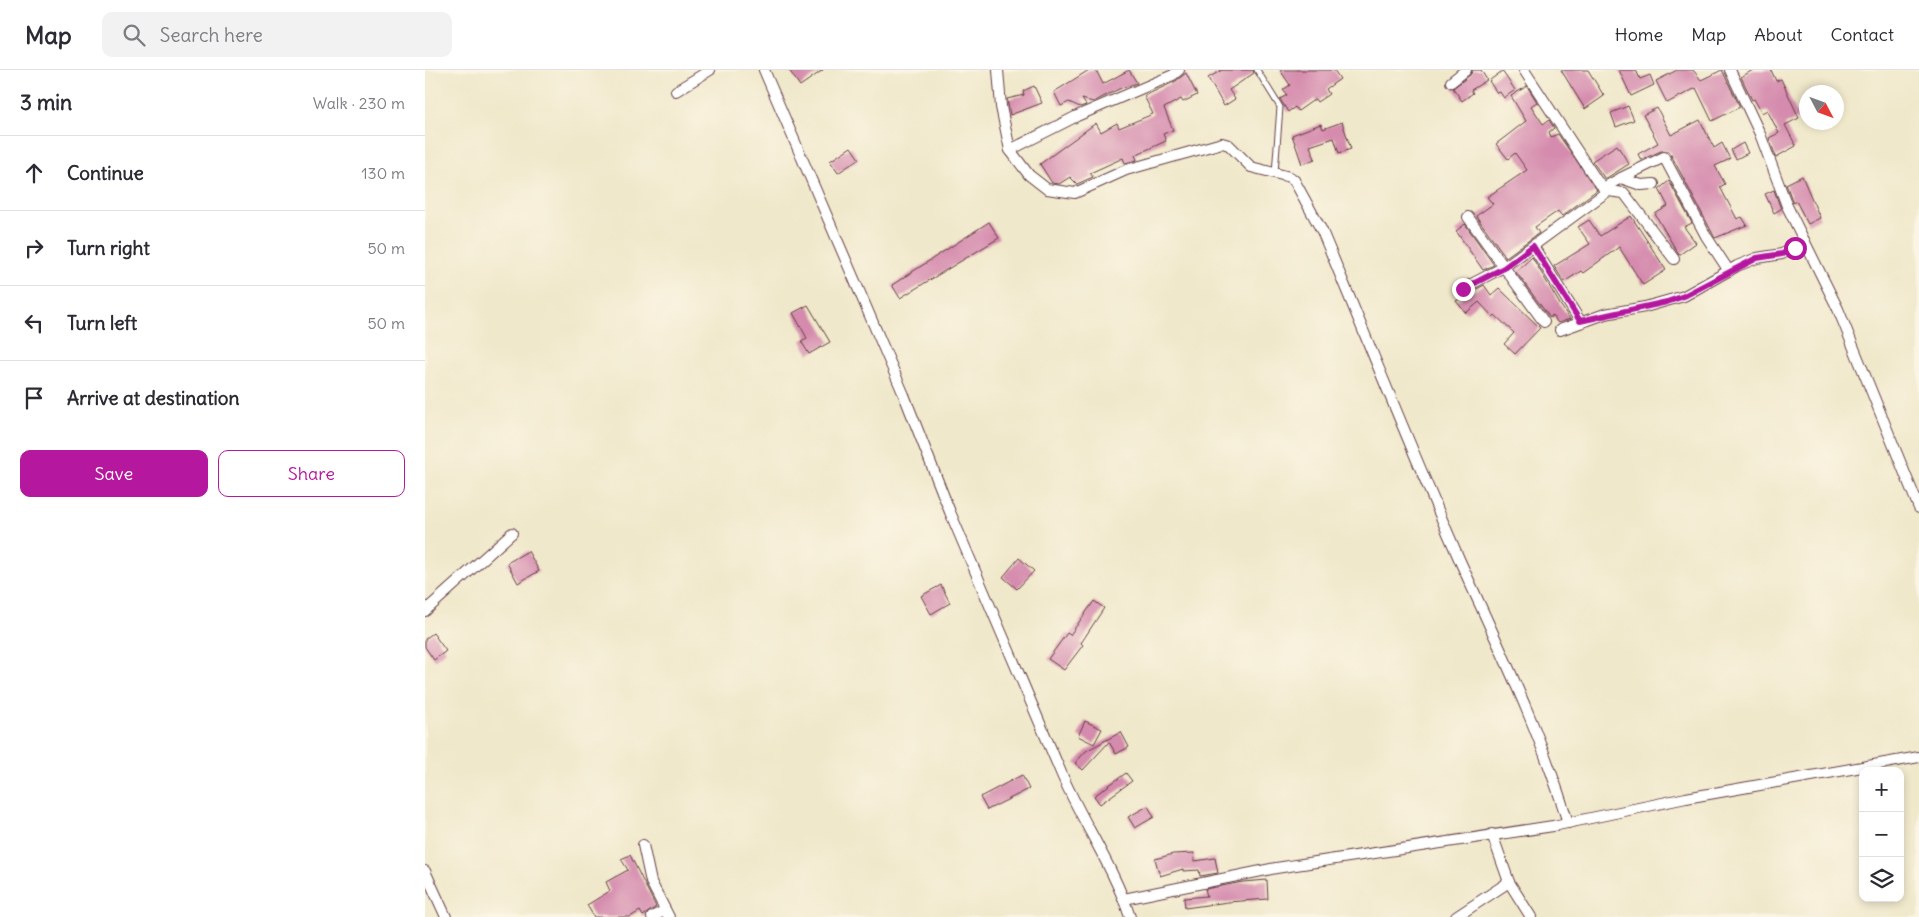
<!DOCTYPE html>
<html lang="en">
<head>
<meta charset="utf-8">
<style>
	:root { --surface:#fff; --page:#f2f2f3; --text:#2b2b33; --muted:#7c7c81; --line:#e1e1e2; --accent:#b5179e }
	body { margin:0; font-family:Delius,sans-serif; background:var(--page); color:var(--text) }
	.controls { position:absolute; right:15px; bottom:15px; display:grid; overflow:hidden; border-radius:10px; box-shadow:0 2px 8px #0003 }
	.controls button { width:45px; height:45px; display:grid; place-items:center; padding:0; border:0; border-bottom:1px solid var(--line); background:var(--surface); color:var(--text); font:25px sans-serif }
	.compass { position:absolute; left:1374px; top:15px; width:45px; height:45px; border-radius:50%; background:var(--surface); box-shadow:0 2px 8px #0003; rotate:131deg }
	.stop { position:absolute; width:15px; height:15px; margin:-11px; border:4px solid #b5179e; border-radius:50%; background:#fff }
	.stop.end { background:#b5179e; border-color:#fff; box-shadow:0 1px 5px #0008 }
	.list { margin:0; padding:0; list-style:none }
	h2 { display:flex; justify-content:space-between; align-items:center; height:65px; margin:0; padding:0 20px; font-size:21px }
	h2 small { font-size:16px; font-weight:400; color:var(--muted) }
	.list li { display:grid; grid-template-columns:32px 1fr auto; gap:15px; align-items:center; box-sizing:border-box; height:75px; padding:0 20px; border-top:1px solid var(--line) }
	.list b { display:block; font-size:19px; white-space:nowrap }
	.list em { font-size:16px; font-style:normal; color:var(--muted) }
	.actions { display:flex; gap:10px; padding:15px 20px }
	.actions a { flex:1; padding:11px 0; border:1px solid var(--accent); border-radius:10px; text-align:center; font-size:18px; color:var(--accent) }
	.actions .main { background:var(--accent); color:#fff }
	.icon { flex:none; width:28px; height:28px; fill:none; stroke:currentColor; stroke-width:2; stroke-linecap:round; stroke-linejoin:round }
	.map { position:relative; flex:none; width:1494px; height:847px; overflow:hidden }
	header { display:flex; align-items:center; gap:30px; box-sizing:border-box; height:70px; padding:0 25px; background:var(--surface); border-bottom:1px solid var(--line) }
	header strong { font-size:24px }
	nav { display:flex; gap:28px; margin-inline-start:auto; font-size:18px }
	.search { width:350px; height:45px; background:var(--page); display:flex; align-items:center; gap:12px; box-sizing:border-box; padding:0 18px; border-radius:10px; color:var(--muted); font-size:19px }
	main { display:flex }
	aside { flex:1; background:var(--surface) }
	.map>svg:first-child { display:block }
	.building { fill:#d58bad }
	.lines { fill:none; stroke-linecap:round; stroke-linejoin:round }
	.service-casing { stroke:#633d43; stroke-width:7 }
	.minor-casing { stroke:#633d43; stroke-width:12 }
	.service { stroke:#fff; stroke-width:5 }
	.minor { stroke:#fff; stroke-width:10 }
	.route { stroke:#b5179e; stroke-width:6 }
</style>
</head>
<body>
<header>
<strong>Map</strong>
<div class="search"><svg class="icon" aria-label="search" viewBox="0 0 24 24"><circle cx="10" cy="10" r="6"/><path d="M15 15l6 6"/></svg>Search here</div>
<nav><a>Home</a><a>Map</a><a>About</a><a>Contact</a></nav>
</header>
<main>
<aside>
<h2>3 min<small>Walk · 230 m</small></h2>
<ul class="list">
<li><svg class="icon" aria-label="ahead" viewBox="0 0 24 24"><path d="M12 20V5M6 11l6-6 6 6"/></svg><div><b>Continue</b></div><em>130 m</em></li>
<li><svg class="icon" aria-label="right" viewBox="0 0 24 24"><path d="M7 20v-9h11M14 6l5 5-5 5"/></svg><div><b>Turn right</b></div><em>50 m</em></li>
<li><svg class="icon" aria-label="left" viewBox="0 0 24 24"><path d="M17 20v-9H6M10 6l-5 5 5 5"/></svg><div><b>Turn left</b></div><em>50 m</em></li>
<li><svg class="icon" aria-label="arrive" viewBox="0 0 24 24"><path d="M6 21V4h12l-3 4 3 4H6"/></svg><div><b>Arrive at destination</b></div></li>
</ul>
<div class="actions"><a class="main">Save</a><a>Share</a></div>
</aside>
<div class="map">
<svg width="1494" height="847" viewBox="0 0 1494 847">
	<rect width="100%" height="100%" fill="#fcf5e5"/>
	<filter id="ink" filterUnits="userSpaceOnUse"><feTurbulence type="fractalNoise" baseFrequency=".02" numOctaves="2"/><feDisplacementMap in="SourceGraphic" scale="10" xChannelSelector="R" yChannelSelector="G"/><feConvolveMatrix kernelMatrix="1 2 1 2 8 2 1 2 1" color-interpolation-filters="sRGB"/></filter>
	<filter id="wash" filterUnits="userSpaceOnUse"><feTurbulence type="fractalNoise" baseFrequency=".0096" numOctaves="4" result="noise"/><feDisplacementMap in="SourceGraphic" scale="20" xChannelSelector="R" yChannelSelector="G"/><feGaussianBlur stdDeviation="1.12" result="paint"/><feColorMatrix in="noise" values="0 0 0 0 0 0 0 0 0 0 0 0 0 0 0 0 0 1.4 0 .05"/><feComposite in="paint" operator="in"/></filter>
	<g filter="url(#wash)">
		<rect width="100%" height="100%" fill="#f0e8ca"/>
		<g id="blocks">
			<!-- building -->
			<g class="building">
				<path d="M364 0H398L375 16Z"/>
				<path d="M664 0H671L678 14 704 0 712 13 696 18 668 32 657 29 661 35 655 37 644 32 636 36 629 22Z"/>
				<path d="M797 0H828L829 3 804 20 810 29 799 36 783 8Z"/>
				<path d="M855 0H909L915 9 901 19 904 24 892 32 890 29 873 41 870 37 863 42 855 29 862 25 858 20 865 15Z"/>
				<path d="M1048 0H1056L1062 10 1046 20 1048 23 1037 31 1028 18 1045 5Z"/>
				<path d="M1136 0H1163L1179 26 1160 39Z"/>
				<path d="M1194 0H1211L1215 9 1225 5 1229 15 1206 26Z"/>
				<path d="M1252 0H1268L1276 10 1297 0 1315 37 1287 51 1271 18 1242 33 1231 11Z"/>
				<path d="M1328 0H1346L1351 11 1356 9 1374 48 1360 55 1371 76 1351 87 1344 68 1354 63 1342 40 1337 43 1329 29 1327 30 1316 7Z"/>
				<path d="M1077 1 1090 20 1079 28 1075 22 1072 23 1064 11Z"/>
				<path d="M761 3 772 25 758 32 756 29 739 38 748 60 738 64 741 71 710 85 712 90 700 93 698 88 665 103 668 107 652 114 645 107 634 114 627 113 615 94 671 53 676 62 692 53 694 58 728 44 719 26 751 11Z"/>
				<path d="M609 16 617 33 585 45 582 29 599 25 598 21Z"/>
				<path d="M1102 16 1112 32 1106 36 1118 54 1124 50 1129 58 1124 62 1126 67 1133 64 1172 120 1137 146 1133 141 1110 157 1114 163 1081 187 1051 146 1068 134 1062 127 1102 100 1090 83 1083 89 1071 74 1101 51 1086 26Z"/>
				<path d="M1203 36 1209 50 1191 57 1186 43Z"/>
				<path d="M1232 38 1246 65 1275 50 1289 78 1297 73 1305 89 1290 96 1300 114 1295 117 1312 149 1317 147 1322 155 1290 168 1244 81H1236L1216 90 1213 84 1233 73 1218 45Z"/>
				<path d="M917 52 926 79 914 83 909 68 885 76 890 89 877 94 867 65 896 54 898 59Z"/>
				<path d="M1318 73 1323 83 1311 89 1306 80Z"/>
				<path d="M1192 75 1204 94 1180 109 1167 91Z"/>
				<path d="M426 77 434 89 413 103 405 91Z"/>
				<path d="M1377 106 1395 148 1383 154 1371 131 1368 133 1361 114Z"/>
				<path d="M1244 111 1267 153 1259 157 1271 173 1254 185 1230 144 1243 136 1234 119Z"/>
				<path d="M1349 120 1356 139 1349 143 1340 124Z"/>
				<path d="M1206 146 1241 200 1218 215 1194 177 1158 203 1156 201 1139 212 1129 196 1165 174 1153 157 1164 150 1175 166Z"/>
				<path d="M564 152 574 168 475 228 467 215Z"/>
				<path d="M1040 154 1069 195 1058 200 1031 161Z"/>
				<path d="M1107 187 1136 236 1145 249 1133 253 1127 245 1125 248 1091 202Z"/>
				<path d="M1059 215 1066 225 1074 218 1115 258 1090 284 1079 274 1089 263 1070 245 1068 247 1054 232 1041 243 1031 231Z"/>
				<path d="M383 235 405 272 384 284 376 271 382 268 368 243Z"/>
				<path d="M103 481 114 501 93 513 82 493Z"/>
				<path d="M594 488 609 501 592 519 578 507Z"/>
				<path d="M516 515 525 533 506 544 496 526Z"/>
				<path d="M669 531 679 538 656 573 658 575 639 600 623 589 642 563 645 565Z"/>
				<path d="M8 563 21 581 9 590 0 577V569Z"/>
				<path d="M660 651 677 659 669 674 653 666Z"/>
				<path d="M696 662 704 677 691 684 684 672 658 700 650 693 661 681Z"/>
				<path d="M701 703 707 711 675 734 669 726Z"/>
				<path d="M597 705 604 719 562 740 555 727Z"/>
				<path d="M723 736 729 747 710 758 703 747Z"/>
				<path d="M769 783 770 791 790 788 793 803 775 806 774 800 758 801V799L735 806 730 789 748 784Z"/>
				<path d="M205 785 231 837 218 846 215 841 205 847H169L162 835 185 821 181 812 203 800 196 789Z"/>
				<path d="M842 810 843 829 803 832 760 838 759 828 782 826 780 819 818 812Z"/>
			</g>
		</g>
	</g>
	<g filter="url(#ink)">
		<use href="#blocks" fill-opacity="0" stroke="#633d43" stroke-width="1"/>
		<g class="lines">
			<defs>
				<path id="service" d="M832 0 855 37 850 103"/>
				<g id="minor">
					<path d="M339 0 479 325 525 442 637 705C658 753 689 798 705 847"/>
					<path d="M573 0 576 37 585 80 604 105 622 119 650 123 701 100 797 73 804 75 826 97 865 107 869 110 897 161C943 271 987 382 1035 491 1074 577 1116 663 1143 753"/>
					<path d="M1099 0 1172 111 1183 121 1199 123 1249 189"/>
					<path d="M1305 0 1335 64 1362 136 1413 239 1494 438"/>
					<path d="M1026 12 1041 0"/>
					<path d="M251 21 285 0"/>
					<path d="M585 80 652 46 748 5 754 0"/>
					<path d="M1196 108 1239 87 1281 166 1304 201"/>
					<path d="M1178 118 1196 108 1216 115 1229 114"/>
					<path d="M1108 176 1155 251"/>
					<path d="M1037 219 1079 197 1043 147"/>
					<path d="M1119 252 1079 197 1183 121"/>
					<path d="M1135 260 1180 244 1220 237 1259 226 1312 196 1332 188 1357 184 1380 172"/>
					<path d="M0 541 87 463"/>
					<path d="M1067 764 1084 812 1106 847"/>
					<path d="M218 775 226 812 244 847"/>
					<path d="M0 801 21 847"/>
					<path d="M699 829 851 798 1128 756 1261 728 1494 687"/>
					<path d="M227 847 239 841"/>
					<path d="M1031 847 1084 812"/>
				</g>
			</defs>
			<!-- service casing -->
			<use href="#service" class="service-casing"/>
			<!-- minor casing -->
			<use href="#minor" class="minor-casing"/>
			<!-- service -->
			<use href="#service" class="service"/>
			<!-- minor -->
			<use href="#minor" class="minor"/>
		</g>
	</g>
	<g class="lines" filter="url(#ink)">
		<!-- route -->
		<path class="route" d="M1038 219 1079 198 1108 176 1155 251 1242 232 1259 226 1332 188 1357 184 1370 178"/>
	</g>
</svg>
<div class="controls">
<button>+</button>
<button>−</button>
<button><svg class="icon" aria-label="layers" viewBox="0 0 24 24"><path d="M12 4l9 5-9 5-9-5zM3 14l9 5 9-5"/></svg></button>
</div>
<svg class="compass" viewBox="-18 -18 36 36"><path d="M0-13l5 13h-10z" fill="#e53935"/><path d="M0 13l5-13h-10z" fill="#7c7c81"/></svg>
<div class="stop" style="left:1370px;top:178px"></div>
<div class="stop end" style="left:1038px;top:219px"></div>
</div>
</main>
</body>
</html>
